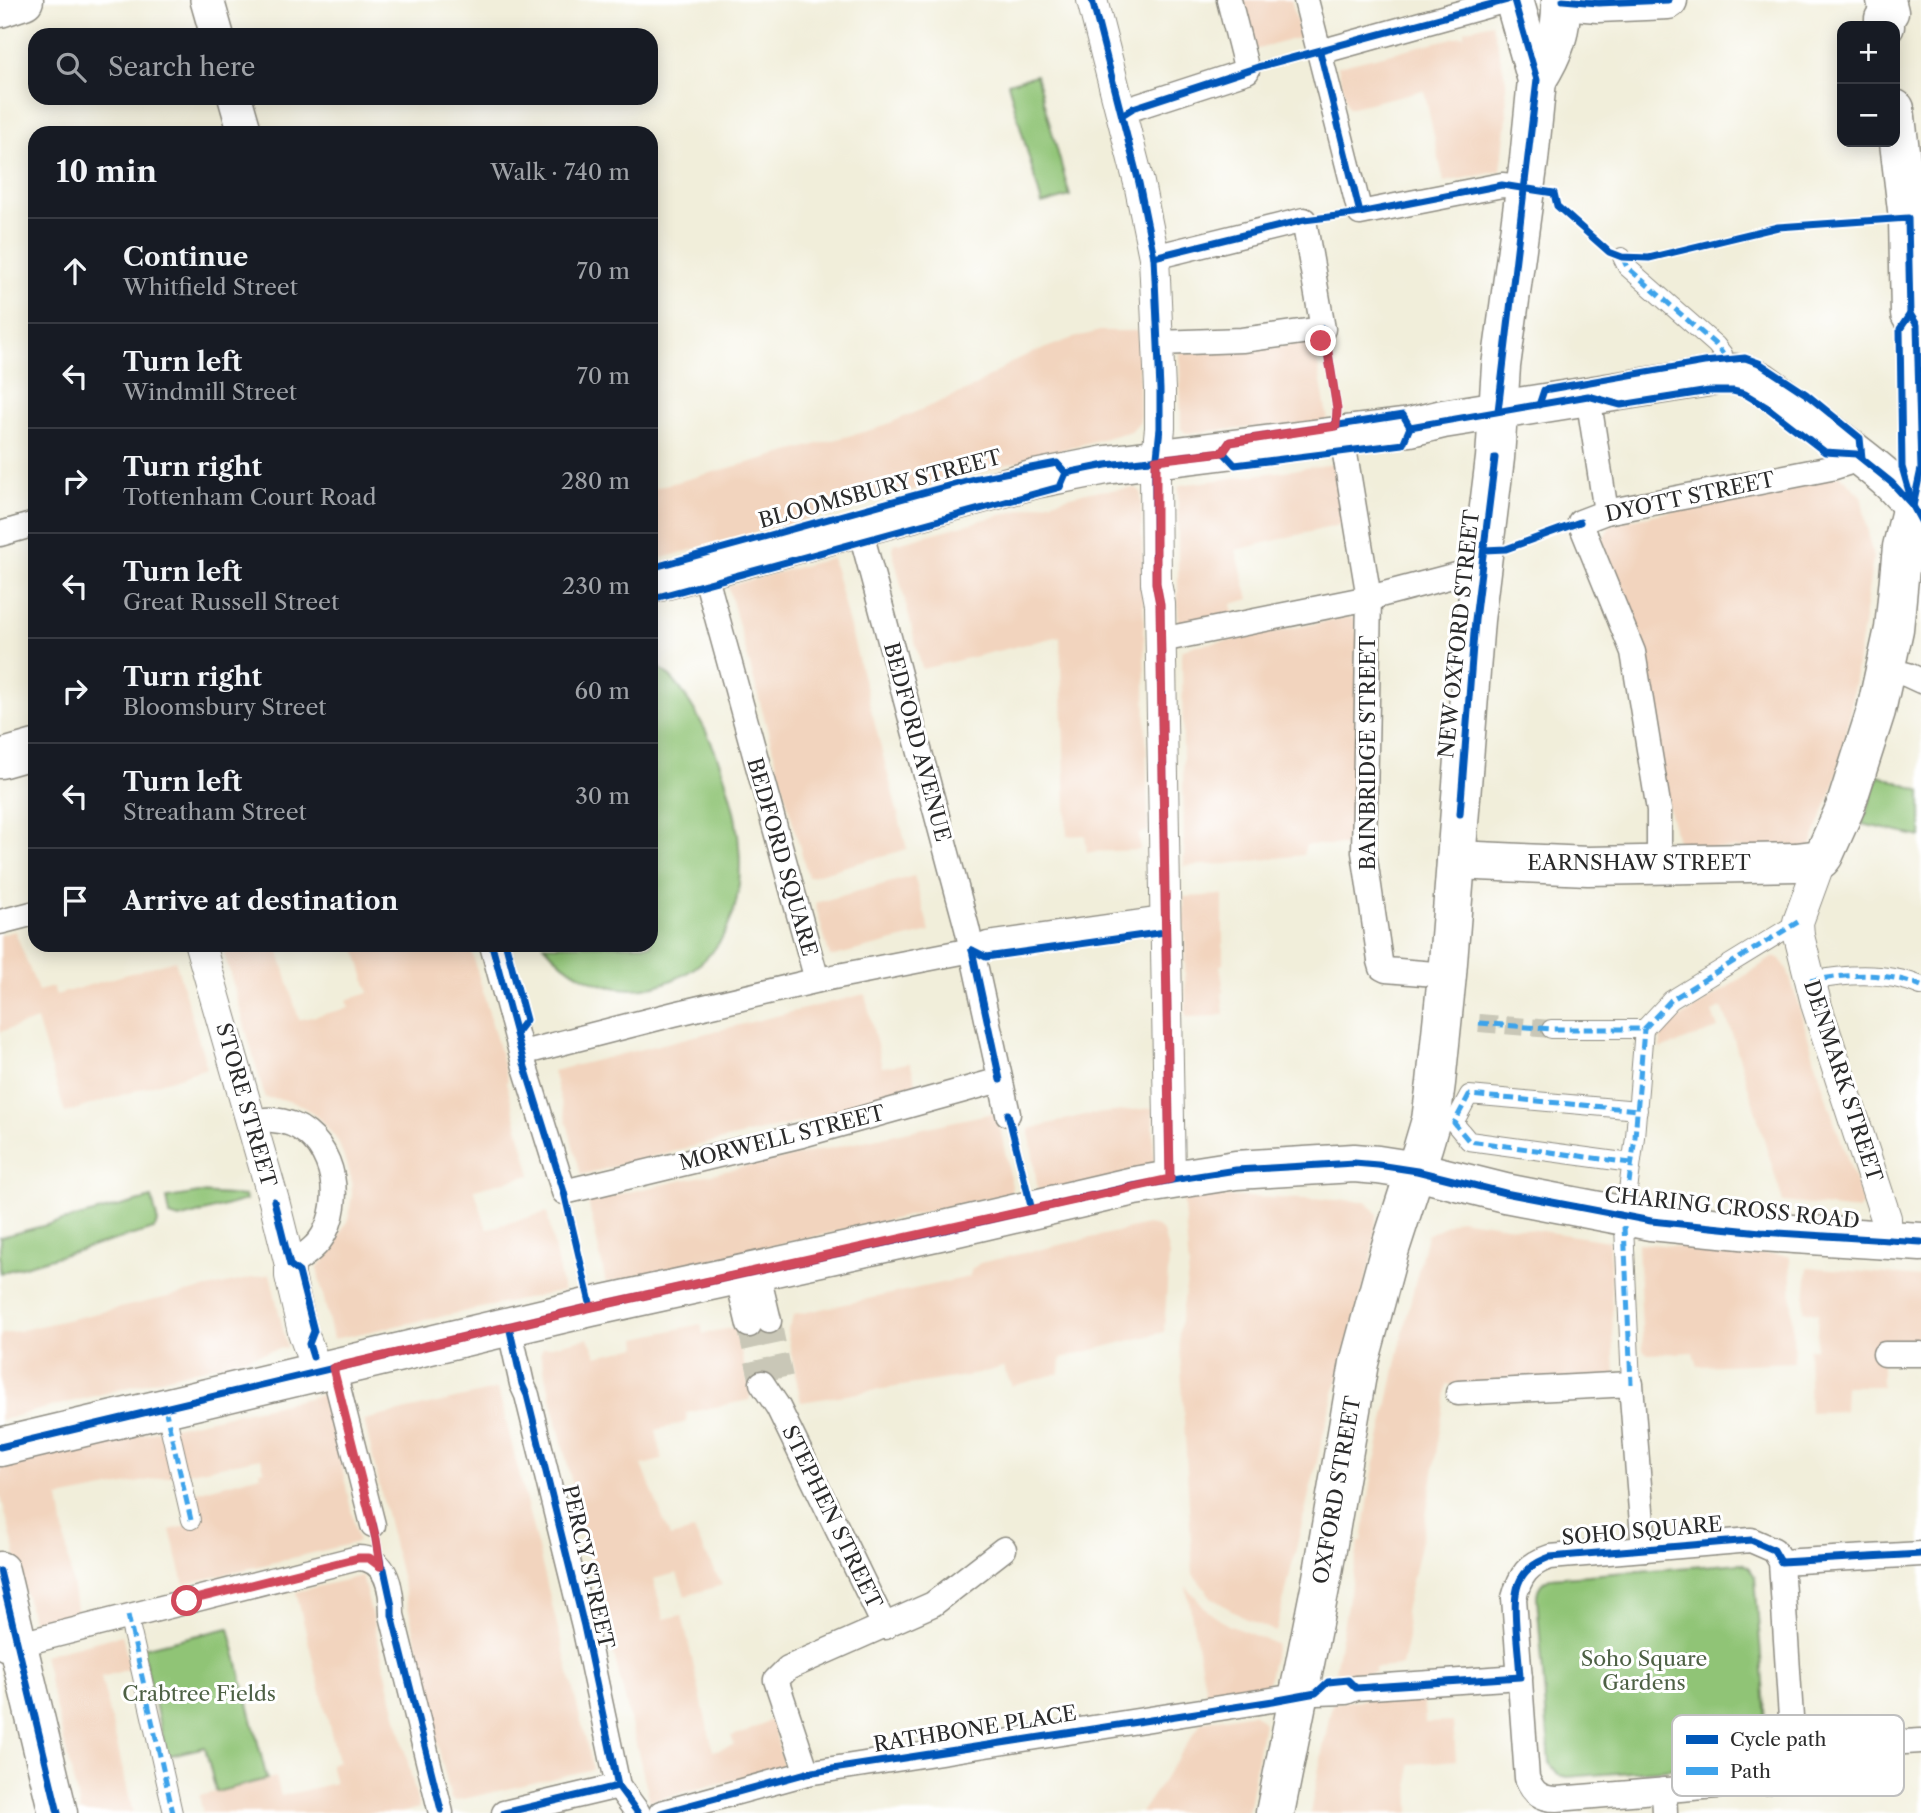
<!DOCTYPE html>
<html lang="en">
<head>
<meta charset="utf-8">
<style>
	:root { --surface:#171b24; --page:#242831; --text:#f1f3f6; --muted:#9ea1a6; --line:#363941 }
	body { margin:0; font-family:"Libre Caslon Text",serif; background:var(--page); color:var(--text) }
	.controls { position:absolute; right:21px; top:21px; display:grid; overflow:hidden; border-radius:14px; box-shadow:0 4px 18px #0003 }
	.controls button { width:63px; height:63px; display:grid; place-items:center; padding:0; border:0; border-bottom:2px solid var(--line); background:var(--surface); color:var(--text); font:35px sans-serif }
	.stop { position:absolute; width:21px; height:21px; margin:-16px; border:5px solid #d1495b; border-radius:50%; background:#fff }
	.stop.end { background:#d1495b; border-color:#fff; box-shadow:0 2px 7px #0008 }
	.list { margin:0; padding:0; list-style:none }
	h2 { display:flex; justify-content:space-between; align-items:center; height:91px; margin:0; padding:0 28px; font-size:30px }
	h2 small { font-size:23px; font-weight:400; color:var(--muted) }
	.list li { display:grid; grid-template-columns:46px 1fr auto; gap:21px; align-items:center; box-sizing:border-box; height:105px; padding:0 28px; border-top:2px solid var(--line) }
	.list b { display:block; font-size:26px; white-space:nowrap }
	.list p { margin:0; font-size:23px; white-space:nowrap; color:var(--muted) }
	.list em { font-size:23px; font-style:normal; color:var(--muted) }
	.icon { flex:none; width:38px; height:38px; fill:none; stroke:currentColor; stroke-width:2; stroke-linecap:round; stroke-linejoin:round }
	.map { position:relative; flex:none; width:1921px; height:1813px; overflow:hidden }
	.search { position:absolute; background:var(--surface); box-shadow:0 4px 18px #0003; left:28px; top:28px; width:630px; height:77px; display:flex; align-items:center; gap:18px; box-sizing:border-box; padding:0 24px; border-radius:21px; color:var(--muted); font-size:26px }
	.panel { position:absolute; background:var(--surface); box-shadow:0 4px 18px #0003; left:28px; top:126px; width:630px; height:826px; border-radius:21px }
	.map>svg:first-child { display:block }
	.built { fill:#f2d4be }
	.green { fill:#90c476; stroke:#5e7850; stroke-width:2 }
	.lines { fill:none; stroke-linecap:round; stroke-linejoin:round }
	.pedestrian-tunnel { stroke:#c9c7b7; stroke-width:18; stroke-dasharray:18 9; stroke-linecap:butt }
	.minor-tunnel { stroke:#c9c7b7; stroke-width:24; stroke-dasharray:24 12; stroke-linecap:butt }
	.pedestrian-casing { stroke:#8e8c82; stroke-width:20 }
	.minor-casing { stroke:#8e8c82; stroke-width:27 }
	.tertiary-casing { stroke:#8e8c82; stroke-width:32 }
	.secondary-casing { stroke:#8e8c82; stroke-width:36 }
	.primary-casing { stroke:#8e8c82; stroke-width:41 }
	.pedestrian { stroke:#fff; stroke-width:18 }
	.minor { stroke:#fff; stroke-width:24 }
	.tertiary { stroke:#fff; stroke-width:30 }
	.secondary { stroke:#fff; stroke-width:33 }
	.primary { stroke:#fff; stroke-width:38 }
	.quiet { stroke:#3ea3eb; stroke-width:5; stroke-dasharray:10 5; stroke-linecap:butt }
	.cycleway-casing { stroke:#fff; stroke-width:11 }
	.cycleway { stroke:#0057b8; stroke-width:7 }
	.route { stroke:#d1495b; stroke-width:9 }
	.labels { text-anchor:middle; stroke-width:6; stroke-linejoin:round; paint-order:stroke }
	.street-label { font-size:21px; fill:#2b2b2b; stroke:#fff }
	.park-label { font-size:21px; fill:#4e6145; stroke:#fff }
	.key { fill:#fff; stroke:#bfbfbf; stroke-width:2 }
	.key-label { font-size:19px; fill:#2b2b2b }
</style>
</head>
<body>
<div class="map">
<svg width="1921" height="1813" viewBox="0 0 1921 1813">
	<rect width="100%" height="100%" fill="#fff"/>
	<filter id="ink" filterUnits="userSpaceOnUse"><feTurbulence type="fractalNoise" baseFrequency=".0143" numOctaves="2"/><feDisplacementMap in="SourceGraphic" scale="14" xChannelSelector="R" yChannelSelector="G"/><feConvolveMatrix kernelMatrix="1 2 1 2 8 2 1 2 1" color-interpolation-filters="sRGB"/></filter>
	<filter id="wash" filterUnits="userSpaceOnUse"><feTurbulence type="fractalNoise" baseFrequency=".00686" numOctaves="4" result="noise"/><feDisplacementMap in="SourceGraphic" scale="28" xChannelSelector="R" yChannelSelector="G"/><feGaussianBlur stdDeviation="1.57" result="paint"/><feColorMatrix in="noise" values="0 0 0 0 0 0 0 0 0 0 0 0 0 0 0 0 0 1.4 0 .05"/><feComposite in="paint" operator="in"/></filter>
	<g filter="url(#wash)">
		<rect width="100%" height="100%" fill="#f1eeda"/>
		<!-- built -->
		<g class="built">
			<path d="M1241 0H1291L1301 37 1254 50Z"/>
			<path d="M1492 23 1506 80 1507 117 1501 171 1444 182 1424 90 1348 108 1338 66 1465 35V30Z"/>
			<path d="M1100 331H1138L1140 421 1131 431 651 561V489L878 428 970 389 1017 359 1070 339Z"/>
			<path d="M1314 341 1328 422 1186 433 1181 429 1180 352 1249 351Z"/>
			<path d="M1334 464 1343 524 1236 550 1249 599 1232 604 1234 617 1178 625V488L1181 485Z"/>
			<path d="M1840 475 1861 495 1873 559 1850 712 1835 783 1810 848 1688 849 1677 841 1601 543 1611 524Z"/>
			<path d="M1136 488 1141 492 1148 831 1139 834 1140 850 1087 852 1085 835 1067 836 1060 636 922 669 892 549 894 544 1086 492Z"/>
			<path d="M832 558 907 849 808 877 728 586Z"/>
			<path d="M1344 618H1353L1356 621V632H1358L1354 845H1306L1303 855 1226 864 1184 866 1182 651 1191 646 1239 639Z"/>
			<path d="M914 876 930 932 830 957 815 903Z"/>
			<path d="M1223 895V965H1220L1224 992 1222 993 1224 1014 1216 1016 1186 1017 1184 897Z"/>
			<path d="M15 931 38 991 53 987 56 995 175 960 207 1068 65 1113 37 1020 0 1032V935Z"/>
			<path d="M222 945H277L299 1020 349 1008 347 1000 369 993 355 945H470L504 1067 508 1080 506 1082 531 1175 474 1189 487 1229 547 1212 563 1291 333 1339 317 1268 331 1253 349 1217 352 1193 351 1178 338 1141 321 1120 301 1105 282 1099 265 1098Z"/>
			<path d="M1772 958H1779L1786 967 1792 984 1829 1106 1863 1204 1858 1210 1783 1202 1731 1030 1722 1008 1712 1012 1718 1029 1660 1049 1662 1030Z"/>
			<path d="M865 994 882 1067 910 1063 920 1095 687 1148 581 1175 553 1071Z"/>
			<path d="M1153 1108 1154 1177 1038 1191 1029 1129 1084 1115Z"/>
			<path d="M997 1112 1012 1186 1011 1193 606 1283 588 1201Z"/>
			<path d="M1183 1195 1366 1201 1377 1214 1371 1260 1328 1415 1276 1632 1244 1618 1212 1598 1193 1574 1179 1333 1189 1267Z"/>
			<path d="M1459 1219 1609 1241 1615 1376 1447 1385 1425 1523 1405 1611 1408 1637 1402 1666 1375 1668V1672L1339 1675 1335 1670 1359 1542H1362L1373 1472 1404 1328 1427 1235Z"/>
			<path d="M1147 1225 1157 1227 1163 1232 1169 1255 1164 1332 1061 1358 1060 1373 1012 1386 1003 1367 978 1374 801 1402 787 1332 794 1315 969 1277 972 1269 980 1263Z"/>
			<path d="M1638 1243 1790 1256 1794 1362 1697 1366 1693 1352 1648 1354 1643 1350Z"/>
			<path d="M1808 1267 1921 1277V1347L1882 1360V1386H1845L1844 1411 1810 1412 1808 1349H1816L1818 1313 1804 1311Z"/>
			<path d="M270 1274 287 1347 0 1420V1335Z"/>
			<path d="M701 1324 703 1334 735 1327 751 1393 749 1400 686 1413 687 1422 656 1430 662 1460 642 1465 670 1537 694 1531 722 1585 685 1596 677 1573 653 1579 664 1619 682 1615 713 1751 734 1745 731 1736 746 1732 772 1719 783 1764 780 1768 650 1801 540 1353 543 1348 588 1338 597 1356 638 1347 637 1338Z"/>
			<path d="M498 1389 593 1769 455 1801 451 1799 418 1663 421 1661 417 1644 364 1420Z"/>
			<path d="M326 1394 358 1542 184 1584 170 1530 185 1526 193 1493 260 1475 259 1471 264 1470 261 1458 59 1498 77 1615 33 1624 0 1492V1465Z"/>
			<path d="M362 1576 419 1808 401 1813H203L199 1796 276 1777 281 1796 335 1783 330 1764 338 1761 296 1592Z"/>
			<path d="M1186 1586 1209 1612 1228 1625 1276 1644 1268 1683 1262 1691 1207 1697Z"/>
			<path d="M122 1635 130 1669 101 1677 133 1813H81L43 1655Z"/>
			<path d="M1423 1693 1425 1723 1453 1722 1456 1760 1409 1764 1410 1813H1310L1332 1703Z"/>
			<path d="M1253 1713 1263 1721 1248 1813H1141L1202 1722Z"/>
		</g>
		<!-- green -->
		<g class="green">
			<path d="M1036 75 1070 196 1042 204 1008 83Z"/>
			<path d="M651 662C672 674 684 693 696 713 740 787 775 932 677 978 662 985 647 989 631 989 595 988 567 972 544 945H651Z"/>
			<path d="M1879 775 1921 791V837L1862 824Z"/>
			<path d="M199 1193 245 1196 246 1200 179 1219 170 1216 167 1198Z"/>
			<path d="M152 1198 158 1223 154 1229 0 1273V1237Z"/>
			<path d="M1741 1563 1749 1567 1755 1577 1768 1748 1765 1757 1757 1762 1567 1777 1559 1775 1550 1764 1537 1597C1537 1588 1541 1582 1550 1578Z"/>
			<path d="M229 1628 267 1779 216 1792 205 1747 167 1756 142 1648Z"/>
		</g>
	</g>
	<g filter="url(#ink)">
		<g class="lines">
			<!-- pedestrian-tunnel -->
			<path class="pedestrian-tunnel" d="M1479 1023 1551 1029"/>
			<!-- minor-tunnel -->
			<g class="minor-tunnel">
				<path d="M769 1321 781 1378"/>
				<path d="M749 1325 762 1383"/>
			</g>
			<defs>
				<g id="pedestrian">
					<path d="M1622 257 1627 267 1716 345 1723 354"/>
					<path d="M1810 981C1845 974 1887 971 1921 986"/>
					<path d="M1551 1029H1644L1671 1000 1798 922"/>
					<path d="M1631 1163 1469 1141 1454 1123 1469 1095 1638 1110"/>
					<path d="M1627 1198 1635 1137 1644 1029"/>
					<path d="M1624 1226 1631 1384"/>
					<path d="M165 1408 191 1520"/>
					<path d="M128 1615 173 1813"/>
				</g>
				<g id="minor">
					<path d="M1306 0 1360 213 1502 185 1525 187"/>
					<path d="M1320 52 1507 0"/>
					<path d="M1122 115 1133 108 1247 71 1229 0"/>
					<path d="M1154 257 1304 220 1323 329 1242 340 1159 343"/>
					<path d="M1588 396 1606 512"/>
					<path d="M1342 436 1369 598 1364 852 1380 961 1382 968 1386 970 1447 975"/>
					<path d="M860 529 967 928 1008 1114"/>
					<path d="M0 534 35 524"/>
					<path d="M704 570 817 980"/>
					<path d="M1161 640 1369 598 1460 574 1481 571"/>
					<path d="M1885 669 1908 675 1921 681"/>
					<path d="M1659 865V810L1633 652 1580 522 1606 512 1831 468 1847 463 1856 454"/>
					<path d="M0 922 35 913"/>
					<path d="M492 945 525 1067 564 1192 802 1135 1000 1080"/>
					<path d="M522 1053 674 1014 823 979 972 950 988 944 1164 919"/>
					<path d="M252 1122C259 1122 266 1119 273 1120 327 1124 347 1189 325 1232 318 1247 303 1256 290 1265"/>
					<path d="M757 1271 769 1321"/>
					<path d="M737 1275 749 1325"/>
					<path d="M509 1326 522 1384 527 1395 584 1626 618 1786 638 1813"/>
					<path d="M1885 1354H1921"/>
					<path d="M333 1368 373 1525"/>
					<path d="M762 1383 778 1407 885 1627"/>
					<path d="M1458 1393 1631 1384 1644 1549"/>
					<path d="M1751 1540 1774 1550 1781 1562 1793 1749C1789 1766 1783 1776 1766 1782L1557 1799C1541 1799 1533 1793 1527 1778L1514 1598C1520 1575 1528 1564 1550 1557Z"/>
					<path d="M1781 1562 1921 1554"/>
					<path d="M4 1648 358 1558C388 1558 392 1591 392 1615L441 1813"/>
					<path d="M1793 1749 1921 1741"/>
					<path d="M807 1773 776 1680 788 1668 933 1604 1004 1549"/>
					<path d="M1664 1790 1665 1813"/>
					<path d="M504 1813 618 1786"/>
					<path d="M661 1813 807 1773 1316 1693 1346 1692 1356 1688 1520 1677"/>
				</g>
				<g id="tertiary">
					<path d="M1092 0 1139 183 1154 257 1160 390V428L1155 475 1156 583 1160 604 1170 1179"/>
					<path d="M1821 859 1798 922 1799 936 1817 1007 1886 1218 1884 1241"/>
					<path d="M200 945 274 1201 290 1265V1276L303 1332 317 1372"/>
				</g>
				<g id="secondary">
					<path d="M207 0 217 35"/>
					<path d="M235 98 245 133"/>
				</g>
				<g id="primary">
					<path d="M1563 0 1598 3 1668 0"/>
					<path d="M0 8 24 0"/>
					<path d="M1885 26 1884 19 1889 12 1886 0"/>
					<path d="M1537 80C1554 53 1562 32 1561 0"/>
					<path d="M651 584 1035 479 1106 465 1410 427 1443 419 1733 373 1745 374 1761 381C1788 400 1814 420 1840 441 1870 465 1903 486 1921 521"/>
					<path d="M0 759 35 749"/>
					<path d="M1456 860 1588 866 1796 862 1821 859 1824 855 1845 808 1876 711 1894 629 1902 547 1921 469 1917 325 1910 314 1908 218 1895 109"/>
					<path d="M0 1447 591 1307 940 1231 1134 1186 1236 1170 1354 1163 1378 1165 1417 1171 1505 1193 1651 1221 1761 1232 1921 1242"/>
					<path d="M0 1571 58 1813"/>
					<path d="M1275 1813 1322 1578 1359 1363 1389 1252 1423 1147 1431 1120 1436 1083 1447 975 1475 620 1495 458 1501 366 1529 160 1537 80 1514 0"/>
				</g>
			</defs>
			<!-- pedestrian casing -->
			<use href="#pedestrian" class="pedestrian-casing"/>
			<!-- minor casing -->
			<use href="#minor" class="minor-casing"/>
			<!-- tertiary casing -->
			<use href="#tertiary" class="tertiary-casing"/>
			<!-- secondary casing -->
			<use href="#secondary" class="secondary-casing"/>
			<!-- primary casing -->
			<use href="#primary" class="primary-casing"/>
			<!-- pedestrian -->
			<use href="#pedestrian" class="pedestrian"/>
			<!-- minor -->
			<use href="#minor" class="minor"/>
			<!-- tertiary -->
			<use href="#tertiary" class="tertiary"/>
			<!-- secondary -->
			<use href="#secondary" class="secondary"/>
			<!-- primary -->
			<use href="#primary" class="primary"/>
			<!-- quiet -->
			<g class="quiet">
				<path d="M1622 257 1627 267 1716 345 1723 354"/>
				<path d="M1810 981C1845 974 1887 971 1921 986"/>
				<path d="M1479 1023 1551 1029H1644L1671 1000 1798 922"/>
				<path d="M1631 1163 1469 1141 1454 1123 1469 1095 1638 1110"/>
				<path d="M1627 1198 1635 1137 1644 1029"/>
				<path d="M1624 1226 1631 1384"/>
				<path d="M165 1408 191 1520"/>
				<path d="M128 1615 173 1813"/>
			</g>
			<defs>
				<g id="cycleway">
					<path d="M1092 0 1139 183 1154 257 1160 390V428L1155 475 1156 583 1160 604 1170 1179"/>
					<path d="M1563 0 1598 3 1668 0"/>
					<path d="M1320 52 1360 213"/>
					<path d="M1122 115 1133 108 1258 67 1507 0"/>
					<path d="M1154 257 1304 220 1354 214 1502 185 1554 193 1557 206 1609 252 1622 257 1649 258 1778 227 1908 218 1910 314 1917 325 1921 469 1913 506"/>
					<path d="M1910 314 1900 329 1902 467 1912 502"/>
					<path d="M1323 329 1320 334 1321 341 1327 346 1337 409 1336 426"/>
					<path d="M1539 405 1544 390 1704 362 1745 358 1759 363 1806 394 1860 438 1862 458"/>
					<path d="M1498 411 1537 80 1514 0"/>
					<path d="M1410 427 1588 396 1621 405 1709 391H1733L1745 394 1768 408 1825 452 1856 454 1892 483 1913 506 1921 521"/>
					<path d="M1223 452 1235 465 1403 444 1410 427"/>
					<path d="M1066 473 1106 465 1223 452 1230 442 1403 415 1410 427"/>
					<path d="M1484 550 1506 549 1580 522"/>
					<path d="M651 568 973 479 1057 463 1066 473"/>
					<path d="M651 599 1060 487 1066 473"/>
					<path d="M1460 814 1475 620 1495 458"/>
					<path d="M492 945 525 1067 564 1192 591 1307"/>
					<path d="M506 945 526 1020 516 1033"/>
					<path d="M972 950 986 957 1165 932"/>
					<path d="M972 950 1000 1080"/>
					<path d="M1008 1114 1032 1210"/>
					<path d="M274 1201 290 1265 299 1272 314 1331 309 1344 313 1357"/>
					<path d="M509 1326 522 1384 527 1395 584 1626 618 1786 638 1813"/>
					<path d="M0 1447 591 1307 940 1231 1134 1186 1236 1170 1354 1163 1378 1165 1417 1171 1505 1193 1651 1221 1761 1232 1921 1242"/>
					<path d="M373 1525 381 1566 384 1569 392 1606V1615L441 1810"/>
					<path d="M0 1571 58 1813"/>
					<path d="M504 1813 618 1786"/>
					<path d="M661 1813 807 1773 1273 1701 1316 1693 1328 1682 1348 1680 1356 1688 1520 1677C1519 1660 1517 1644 1516 1627 1514 1593 1513 1570 1550 1557L1751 1540 1774 1550 1781 1562 1921 1554"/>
				</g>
			</defs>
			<!-- cycleway casing -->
			<use href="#cycleway" class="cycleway-casing"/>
			<!-- cycleway -->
			<use href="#cycleway" class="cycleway"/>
		</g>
	</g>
	<g class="lines" filter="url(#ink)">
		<!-- route -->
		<path class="route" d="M187 1601 358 1558H369L380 1566 376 1539 333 1368 592 1307 1170 1179 1160 604 1156 583V460L1223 452 1230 442 1336 426 1337 409 1327 346 1321 341"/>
	</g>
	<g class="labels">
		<!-- street labels -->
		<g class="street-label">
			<text transform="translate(880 489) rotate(-15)" y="7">BLOOMSBURY STREET</text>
			<text transform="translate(1690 497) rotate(-12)" y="7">DYOTT STREET</text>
			<text transform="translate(1459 634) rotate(-84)" y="7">NEW OXFORD STREET</text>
			<text transform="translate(917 742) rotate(75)" y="7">BEDFORD AVENUE</text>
			<text transform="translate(1368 753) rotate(-90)" y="7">BAINBRIDGE STREET</text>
			<text transform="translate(782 857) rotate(74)" y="7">BEDFORD SQUARE</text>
			<text x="1639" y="870">EARNSHAW STREET</text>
			<text transform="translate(1843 1081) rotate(72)" y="7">DENMARK STREET</text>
			<text transform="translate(246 1105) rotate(74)" y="7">STORE STREET</text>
			<text transform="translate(782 1138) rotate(-14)" y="7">MORWELL STREET</text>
			<text transform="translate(1732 1208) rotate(6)" y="7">CHARING CROSS ROAD</text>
			<text transform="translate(1337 1490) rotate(-80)" y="7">OXFORD STREET</text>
			<text transform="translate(832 1517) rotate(64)" y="7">STEPHEN STREET</text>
			<text transform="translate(1642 1531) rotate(-5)" y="7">SOHO SQUARE</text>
			<text transform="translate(588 1567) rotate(77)" y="7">PERCY STREET</text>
			<text transform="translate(975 1729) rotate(-9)" y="7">RATHBONE PLACE</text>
		</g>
		<!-- park labels -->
		<g class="park-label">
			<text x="1644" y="1666">Soho Square<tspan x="1644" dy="24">Gardens</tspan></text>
			<text x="199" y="1701">Crabtree Fields</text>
		</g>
	</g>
	<!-- legend -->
	<rect x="1672" y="1715" width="232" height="81" rx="10" class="key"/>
	<rect x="1686" y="1735" width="32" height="9" fill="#0057b8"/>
	<rect x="1686" y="1767" width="32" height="8" fill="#3ea3eb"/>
	<g class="key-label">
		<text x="1730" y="1746">Cycle path</text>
		<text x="1730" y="1778">Path</text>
	</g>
</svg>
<div class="controls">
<button>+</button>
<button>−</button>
</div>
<div class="stop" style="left:187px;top:1601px"></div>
<div class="stop end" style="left:1321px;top:341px"></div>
<div class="search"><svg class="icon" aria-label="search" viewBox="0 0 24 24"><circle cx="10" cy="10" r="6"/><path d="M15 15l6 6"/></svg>Search here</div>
<section class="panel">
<h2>10 min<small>Walk · 740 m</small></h2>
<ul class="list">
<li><svg class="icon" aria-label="ahead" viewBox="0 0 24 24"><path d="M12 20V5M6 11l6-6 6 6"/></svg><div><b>Continue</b><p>Whitfield Street</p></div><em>70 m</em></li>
<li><svg class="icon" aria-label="left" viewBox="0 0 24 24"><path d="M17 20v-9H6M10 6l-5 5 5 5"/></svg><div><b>Turn left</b><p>Windmill Street</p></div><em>70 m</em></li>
<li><svg class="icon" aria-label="right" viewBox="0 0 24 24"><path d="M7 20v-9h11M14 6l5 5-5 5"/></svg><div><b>Turn right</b><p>Tottenham Court Road</p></div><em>280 m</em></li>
<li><svg class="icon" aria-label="left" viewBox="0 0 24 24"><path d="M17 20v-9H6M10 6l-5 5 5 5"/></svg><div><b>Turn left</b><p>Great Russell Street</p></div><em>230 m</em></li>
<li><svg class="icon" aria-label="right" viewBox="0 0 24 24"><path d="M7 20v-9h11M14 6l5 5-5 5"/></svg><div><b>Turn right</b><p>Bloomsbury Street</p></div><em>60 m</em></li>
<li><svg class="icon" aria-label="left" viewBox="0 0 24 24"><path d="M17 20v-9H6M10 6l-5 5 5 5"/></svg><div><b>Turn left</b><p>Streatham Street</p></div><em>30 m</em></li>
<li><svg class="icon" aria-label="arrive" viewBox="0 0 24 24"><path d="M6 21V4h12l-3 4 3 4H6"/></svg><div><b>Arrive at destination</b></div></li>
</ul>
</section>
</div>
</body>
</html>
